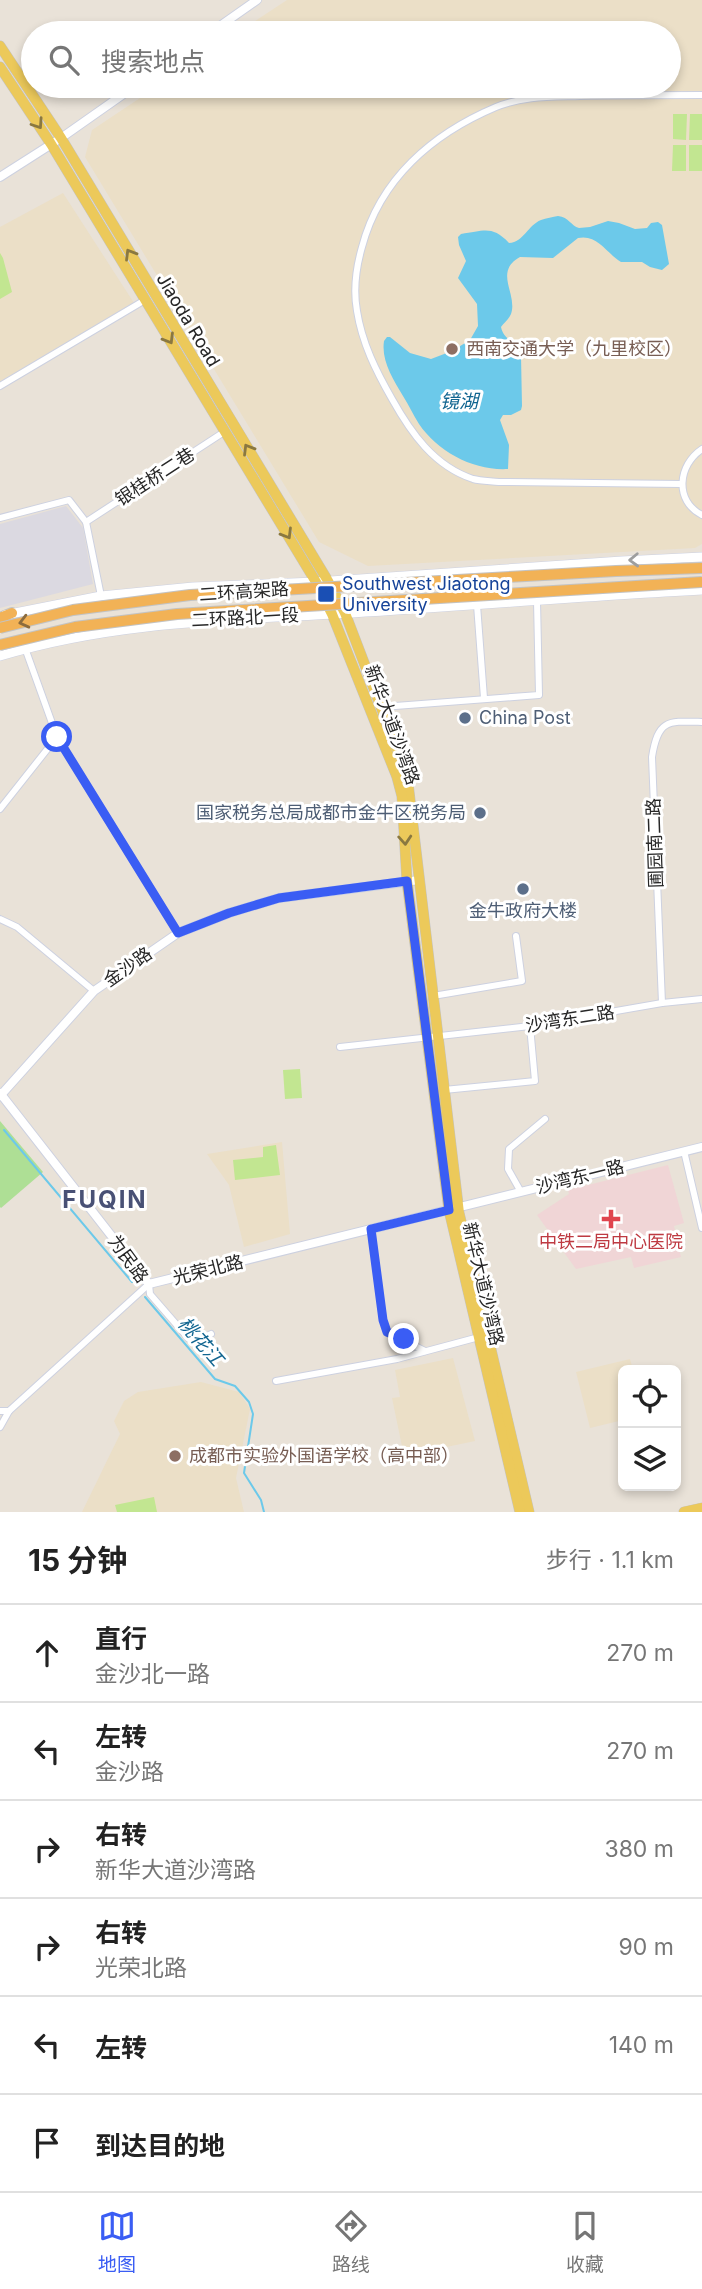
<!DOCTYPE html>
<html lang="zh">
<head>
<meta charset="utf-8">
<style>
	:root { --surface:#fff; --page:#f2f2f2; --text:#222; --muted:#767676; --line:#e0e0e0; --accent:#3a5df4 }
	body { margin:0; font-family:Inter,"Noto Sans SC",sans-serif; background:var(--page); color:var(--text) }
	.controls { position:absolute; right:21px; bottom:21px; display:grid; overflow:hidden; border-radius:10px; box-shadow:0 4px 10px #0003 }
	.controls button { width:63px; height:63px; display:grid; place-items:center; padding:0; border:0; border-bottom:2px solid var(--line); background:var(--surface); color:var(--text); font:35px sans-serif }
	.stop { position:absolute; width:21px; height:21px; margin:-16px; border:5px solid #3a5df4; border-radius:50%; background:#fff }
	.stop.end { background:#3a5df4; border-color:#fff; box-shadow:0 2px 7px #0008 }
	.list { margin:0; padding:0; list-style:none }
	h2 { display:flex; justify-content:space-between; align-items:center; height:91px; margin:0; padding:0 28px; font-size:30px }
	h2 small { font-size:23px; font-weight:400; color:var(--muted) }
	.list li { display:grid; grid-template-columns:46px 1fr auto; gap:21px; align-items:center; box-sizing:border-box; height:98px; padding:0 28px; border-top:2px solid var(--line) }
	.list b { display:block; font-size:26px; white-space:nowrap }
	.list p { margin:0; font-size:23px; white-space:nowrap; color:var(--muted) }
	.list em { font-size:23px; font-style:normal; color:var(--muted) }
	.icon { flex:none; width:38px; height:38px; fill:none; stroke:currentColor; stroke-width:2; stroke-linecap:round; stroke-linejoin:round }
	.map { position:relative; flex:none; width:702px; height:1512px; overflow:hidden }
	.search { position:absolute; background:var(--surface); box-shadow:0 4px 10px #0003; left:21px; right:21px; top:21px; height:77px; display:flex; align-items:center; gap:18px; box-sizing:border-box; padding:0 24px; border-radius:38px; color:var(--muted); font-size:26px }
	.sheet { height:679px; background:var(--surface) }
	nav { display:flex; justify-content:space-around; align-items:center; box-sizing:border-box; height:98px; border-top:2px solid var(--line); background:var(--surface); font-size:19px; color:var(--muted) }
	nav a { display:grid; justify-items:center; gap:4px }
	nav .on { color:var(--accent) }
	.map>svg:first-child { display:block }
	.industrial { fill:#dbd9e1 }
	.education { fill:#ebdfc7 }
	.medical { fill:#f0d5d6 }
	.green { fill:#aedf95 }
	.pitch { fill:#c2e691 }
	.water { fill:#6cc9ea }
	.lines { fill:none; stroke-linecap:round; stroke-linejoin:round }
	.stream { stroke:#6cc9ea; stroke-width:2 }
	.minor-casing { stroke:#cdd1e0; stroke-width:8 }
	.tertiary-casing { stroke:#cdd1e0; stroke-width:10 }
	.secondary-casing { stroke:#cdd1e0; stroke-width:10 }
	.primary-casing { stroke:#c3c3c3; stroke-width:11 }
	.trunk-casing { stroke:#c3c3c3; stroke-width:12 }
	.minor { stroke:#fff; stroke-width:6 }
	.tertiary { stroke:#fff; stroke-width:8 }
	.secondary { stroke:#fff; stroke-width:9 }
	.primary { stroke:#ecc95a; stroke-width:10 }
	.trunk { stroke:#f2b256; stroke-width:10 }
	.trunk-bridge-casing { stroke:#c3c3c3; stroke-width:12; stroke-linecap:butt }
	.trunk-bridge { stroke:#f2b256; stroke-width:10 }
	.oneway { stroke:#8a7840 }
	.oneway2 { stroke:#9e9e9e }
	.oneway3 { stroke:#8c6c3e }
	.route { stroke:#3a5df4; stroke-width:9 }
	.education-dot { fill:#8d6e63; stroke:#fff; stroke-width:2.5 }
	.transit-dot { fill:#1a4fb4; stroke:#fff; stroke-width:2.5 }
	.service-dot { fill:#5c6f8a; stroke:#fff; stroke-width:2.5 }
	.health-dot { fill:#e0444e; stroke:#fff; stroke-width:2.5 }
	.labels { text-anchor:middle; stroke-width:6; stroke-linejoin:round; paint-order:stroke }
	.street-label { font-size:18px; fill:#272727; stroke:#fff }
	.education-label { font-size:18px; fill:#785e54; stroke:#fff; text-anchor:start }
	.transit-label { font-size:18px; fill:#164399; stroke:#fff; text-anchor:start }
	.service-label { font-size:18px; fill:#4e5e75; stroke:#fff; text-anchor:start }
	.health-label { font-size:18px; fill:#be3a42; stroke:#fff }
	.water-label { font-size:19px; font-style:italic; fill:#116590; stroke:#fff }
	.district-label { font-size:24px; font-weight:bold; letter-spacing:2px; fill:#495175; stroke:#fff }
</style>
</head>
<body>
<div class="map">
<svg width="702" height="1512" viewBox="0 0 702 1512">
	<rect width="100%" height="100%" fill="#e9e2d8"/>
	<!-- industrial -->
	<path class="industrial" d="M66 506 83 528 93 584 0 608V524Z"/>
	<!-- education -->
	<g class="education">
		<path d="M287 0H702V544L695 548 368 566 319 542 85 157 92 130 158 86H669V33H237Z"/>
		<path d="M63 193 134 303 0 382V227Z"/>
		<path d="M282 1142 290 1234 244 1247 229 1185 207 1154Z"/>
		<path d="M453 1358 475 1441 404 1456 392 1398 400 1397 395 1370Z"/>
		<path d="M630 1359 633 1370H623V1420L590 1428 576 1372Z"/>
		<path d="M201 1382 239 1392 250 1409 236 1478 244 1512H82L120 1434 114 1421 124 1401 138 1392Z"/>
	</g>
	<!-- medical -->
	<path class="medical" d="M668 1165 684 1223 674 1226 681 1257 634 1268 631 1257 576 1269 537 1215 569 1194 568 1190Z"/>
	<!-- green -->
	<path class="green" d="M0 1121 43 1172 1 1208 0 1207Z"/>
	<!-- pitch -->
	<g class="pitch">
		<path d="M673 114H687L686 140 673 139Z"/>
		<path d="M690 114H702V140H689Z"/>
		<path d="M673 145H686V171H672Z"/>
		<rect x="689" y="145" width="13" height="26"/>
		<path d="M0 253 3 258 12 292 0 299Z"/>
		<path d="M300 1069 302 1098 285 1099 283 1070Z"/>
		<path d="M276 1145 280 1175 235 1180 233 1160 263 1157V1147Z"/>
		<path d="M154 1497 157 1512H117L115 1505Z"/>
	</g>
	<!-- water -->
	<path class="water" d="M558 216C569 217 571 226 579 228L590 227 608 221 619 223 635 229 647 228 651 223 658 222 662 225 669 264 662 270 650 267 642 262H621C606 253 598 234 578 238L553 258 520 257C493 272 518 294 511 314 509 319 504 323 501 327 503 339 517 343 521 356L522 406 521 410 511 415H503L500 420 509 445 508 469C474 471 438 452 419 424 413 415 409 405 403 396 393 379 381 361 384 341L387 337H390L410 353 431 359 452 351 470 340 478 326 477 304 458 278 466 261 459 245 458 237 461 234C484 231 492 225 509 243 524 242 528 225 541 220 546 218 553 217 558 216Z"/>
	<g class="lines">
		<!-- stream -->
		<g class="stream">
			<path d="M4 1130 132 1282"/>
			<path d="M145 1297 215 1379 235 1386 249 1402 253 1414 244 1473 261 1500 264 1512"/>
		</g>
		<defs>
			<g id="minor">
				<path d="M0 386 145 300"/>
				<path d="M702 449C678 465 674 501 702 515"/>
				<path d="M682 484 499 482C491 481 481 481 473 479 434 466 411 433 392 399 376 371 362 343 357 311 353 289 356 268 362 247 380 179 432 134 496 107 523 96 551 97 580 96 621 95 661 95 702 95"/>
				<path d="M0 518 69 500 86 522 101 596"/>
				<path d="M86 522 224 432"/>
				<path d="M477 605 484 698"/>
				<path d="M25 648 57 737 178 933"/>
				<path d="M382 707 539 695 537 601"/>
				<path d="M0 809 57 737"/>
				<path d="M0 919 17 927 94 991"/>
				<path d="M433 996 522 981 516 936"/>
				<path d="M662 1003 652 757C658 719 668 721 702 722"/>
				<path d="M340 1047 530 1026 662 1003 702 999"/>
				<path d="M444 1090 535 1081 530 1026"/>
				<path d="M684 1151 702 1228"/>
				<path d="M521 1192 508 1169 509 1149 545 1119"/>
				<path d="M371 1229 383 1320 387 1332 425 1351"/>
				<path d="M149 1284 150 1294 189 1339H202L211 1334"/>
				<path d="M276 1381 397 1359 479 1337"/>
				<path d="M0 1411H9L149 1284"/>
				<path d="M0 1427 9 1411"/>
			</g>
			<g id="tertiary">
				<path d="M210 33 257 0"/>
				<path d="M0 177 61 138 135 86"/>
				<path d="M0 1093 149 1284 702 1147"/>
				<path d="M0 1096 94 991 178 933 229 913 279 898 419 880"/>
			</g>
			<g id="secondary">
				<path d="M5 615 101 596 193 587 316 582 622 561 702 557"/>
				<path d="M0 656C115 621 233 620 352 613 469 606 585 596 702 590"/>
			</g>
			<g id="primary">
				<path d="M0 46 61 138 328 581 345 613 407 775 459 1213 529 1512"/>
				<path d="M0 67 51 144 316 582 332 614 397 777 402 796 407 881 449 1210 520 1512"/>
				<path d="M684 1512 702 1508"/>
			</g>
			<path id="trunk" d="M0 618 12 613"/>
		</defs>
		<!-- minor casing -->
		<use href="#minor" class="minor-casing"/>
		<!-- tertiary casing -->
		<use href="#tertiary" class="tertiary-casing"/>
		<!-- secondary casing -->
		<use href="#secondary" class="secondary-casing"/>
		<!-- primary casing -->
		<use href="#primary" class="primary-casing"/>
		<!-- trunk casing -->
		<use href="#trunk" class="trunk-casing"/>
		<!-- minor -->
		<use href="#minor" class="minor"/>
		<!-- tertiary -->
		<use href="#tertiary" class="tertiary"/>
		<!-- secondary -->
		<use href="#secondary" class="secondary"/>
		<!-- primary -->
		<use href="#primary" class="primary"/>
		<!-- trunk -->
		<use href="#trunk" class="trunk"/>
		<defs>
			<g id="trunk-bridge">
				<path d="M0 628 73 610 190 595 616 571 702 568"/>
				<path d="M0 645 75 627 177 614 702 582"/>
			</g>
		</defs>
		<!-- trunk-bridge casing -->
		<use href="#trunk-bridge" class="trunk-bridge-casing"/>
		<!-- trunk-bridge -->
		<use href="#trunk-bridge" class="trunk-bridge"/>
	</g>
	<!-- one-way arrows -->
	<defs><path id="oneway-chevron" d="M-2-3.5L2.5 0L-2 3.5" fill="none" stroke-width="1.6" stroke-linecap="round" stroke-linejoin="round" transform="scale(1.75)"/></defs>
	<g class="oneway">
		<use href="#oneway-chevron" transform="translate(38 124) rotate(56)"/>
		<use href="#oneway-chevron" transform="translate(130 254) rotate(-121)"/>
		<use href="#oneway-chevron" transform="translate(169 339) rotate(59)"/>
		<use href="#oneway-chevron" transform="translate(248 449) rotate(-121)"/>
		<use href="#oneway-chevron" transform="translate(287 534) rotate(59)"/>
		<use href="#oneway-chevron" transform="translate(405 840) rotate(86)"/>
	</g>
	<use class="oneway2" href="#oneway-chevron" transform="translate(634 560) rotate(178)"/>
	<use class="oneway3" href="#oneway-chevron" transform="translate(24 622) rotate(166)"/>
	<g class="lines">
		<!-- route -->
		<path class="route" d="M57 737 178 933 229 913 279 898 407 881 449 1210 371 1229 383 1320 387 1332 404 1339"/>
	</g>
	<!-- markers -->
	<g class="education-dot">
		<circle cx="452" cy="349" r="7"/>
		<circle cx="175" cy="1456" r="7"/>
	</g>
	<rect class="transit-dot" x="317" y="585" width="18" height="18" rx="3.5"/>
	<g class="service-dot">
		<circle cx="465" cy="718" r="7"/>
		<circle cx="480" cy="813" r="7"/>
		<circle cx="523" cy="889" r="7"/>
	</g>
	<path class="health-dot" d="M607.5 1208.5h7v7h7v7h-7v7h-7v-7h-7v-7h7z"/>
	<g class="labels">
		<!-- street labels -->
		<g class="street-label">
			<text transform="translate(188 320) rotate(59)" y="6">Jiaoda Road</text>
			<text transform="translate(155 477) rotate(-33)" y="6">银桂桥二巷</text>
			<text transform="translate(244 592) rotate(-4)" y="6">二环高架路</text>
			<text transform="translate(245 618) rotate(-3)" y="6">二环路北一段</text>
			<text transform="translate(392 725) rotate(70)" y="6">新华大道沙湾路</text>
			<text transform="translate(655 843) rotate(-92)" y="6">圃园南二路</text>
			<text transform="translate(128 967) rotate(-35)" y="6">金沙路</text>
			<text transform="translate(570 1019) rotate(-9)" y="6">沙湾东二路</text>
			<text transform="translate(580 1177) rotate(-14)" y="6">沙湾东一路</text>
			<text transform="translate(128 1259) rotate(54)" y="6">为民路</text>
			<text transform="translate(208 1270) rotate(-14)" y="6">光荣北路</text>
			<text transform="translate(483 1284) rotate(77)" y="6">新华大道沙湾路</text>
		</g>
		<!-- education labels -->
		<g class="education-label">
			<text x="466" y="355">西南交通大学（九里校区）</text>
			<text x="189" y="1462">成都市实验外国语学校（高中部）</text>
		</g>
		<!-- transit labels -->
		<g class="transit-label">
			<text x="342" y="590">Southwest Jiaotong<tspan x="342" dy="21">University</tspan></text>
		</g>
		<!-- service labels -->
		<g class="service-label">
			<text x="479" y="724">China Post</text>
			<text x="466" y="819" text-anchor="end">国家税务总局成都市金牛区税务局</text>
			<text x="523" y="917" text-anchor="middle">金牛政府大楼</text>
		</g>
		<!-- health labels -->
		<g class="health-label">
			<text x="611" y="1248">中铁二局中心医院</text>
		</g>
		<!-- water labels -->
		<g class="water-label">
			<text x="459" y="408">镜湖</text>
			<text transform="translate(201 1341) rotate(49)" y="7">桃花江</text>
		</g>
		<!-- district labels -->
		<g class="district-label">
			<text x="105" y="1208">FUQIN</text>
		</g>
	</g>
</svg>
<div class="controls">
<button><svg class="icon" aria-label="locate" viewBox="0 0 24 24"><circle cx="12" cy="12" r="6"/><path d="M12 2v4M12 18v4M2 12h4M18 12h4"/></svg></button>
<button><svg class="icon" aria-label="layers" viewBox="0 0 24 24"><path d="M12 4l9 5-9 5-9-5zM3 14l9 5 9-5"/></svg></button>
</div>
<div class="stop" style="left:57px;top:737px"></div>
<div class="stop end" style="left:404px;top:1339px"></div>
<div class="search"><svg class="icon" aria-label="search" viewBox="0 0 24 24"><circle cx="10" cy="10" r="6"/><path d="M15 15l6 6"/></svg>搜索地点</div>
</div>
<section class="sheet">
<h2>15 分钟<small>步行 · 1.1 km</small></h2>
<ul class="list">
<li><svg class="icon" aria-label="ahead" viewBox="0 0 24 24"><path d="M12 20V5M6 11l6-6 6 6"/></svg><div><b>直行</b><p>金沙北一路</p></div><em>270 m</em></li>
<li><svg class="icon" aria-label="left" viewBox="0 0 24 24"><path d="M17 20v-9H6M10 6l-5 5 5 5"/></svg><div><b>左转</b><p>金沙路</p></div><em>270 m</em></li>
<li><svg class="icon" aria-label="right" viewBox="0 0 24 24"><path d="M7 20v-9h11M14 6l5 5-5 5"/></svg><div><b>右转</b><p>新华大道沙湾路</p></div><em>380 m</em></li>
<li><svg class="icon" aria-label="right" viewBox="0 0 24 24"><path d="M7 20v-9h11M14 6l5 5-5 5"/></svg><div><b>右转</b><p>光荣北路</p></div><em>90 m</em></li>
<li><svg class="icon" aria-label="left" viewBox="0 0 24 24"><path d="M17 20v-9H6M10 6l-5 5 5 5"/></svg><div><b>左转</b></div><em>140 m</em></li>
<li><svg class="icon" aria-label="arrive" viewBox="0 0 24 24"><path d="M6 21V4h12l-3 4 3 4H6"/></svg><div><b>到达目的地</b></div></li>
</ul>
</section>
<nav>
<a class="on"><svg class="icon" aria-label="map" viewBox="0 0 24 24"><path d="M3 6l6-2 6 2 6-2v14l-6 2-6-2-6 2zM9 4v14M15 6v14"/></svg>地图</a>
<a><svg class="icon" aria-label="directions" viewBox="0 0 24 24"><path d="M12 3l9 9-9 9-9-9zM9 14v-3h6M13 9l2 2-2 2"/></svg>路线</a>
<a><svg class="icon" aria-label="saved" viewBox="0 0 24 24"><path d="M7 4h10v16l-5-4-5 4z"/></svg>收藏</a>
</nav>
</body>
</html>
